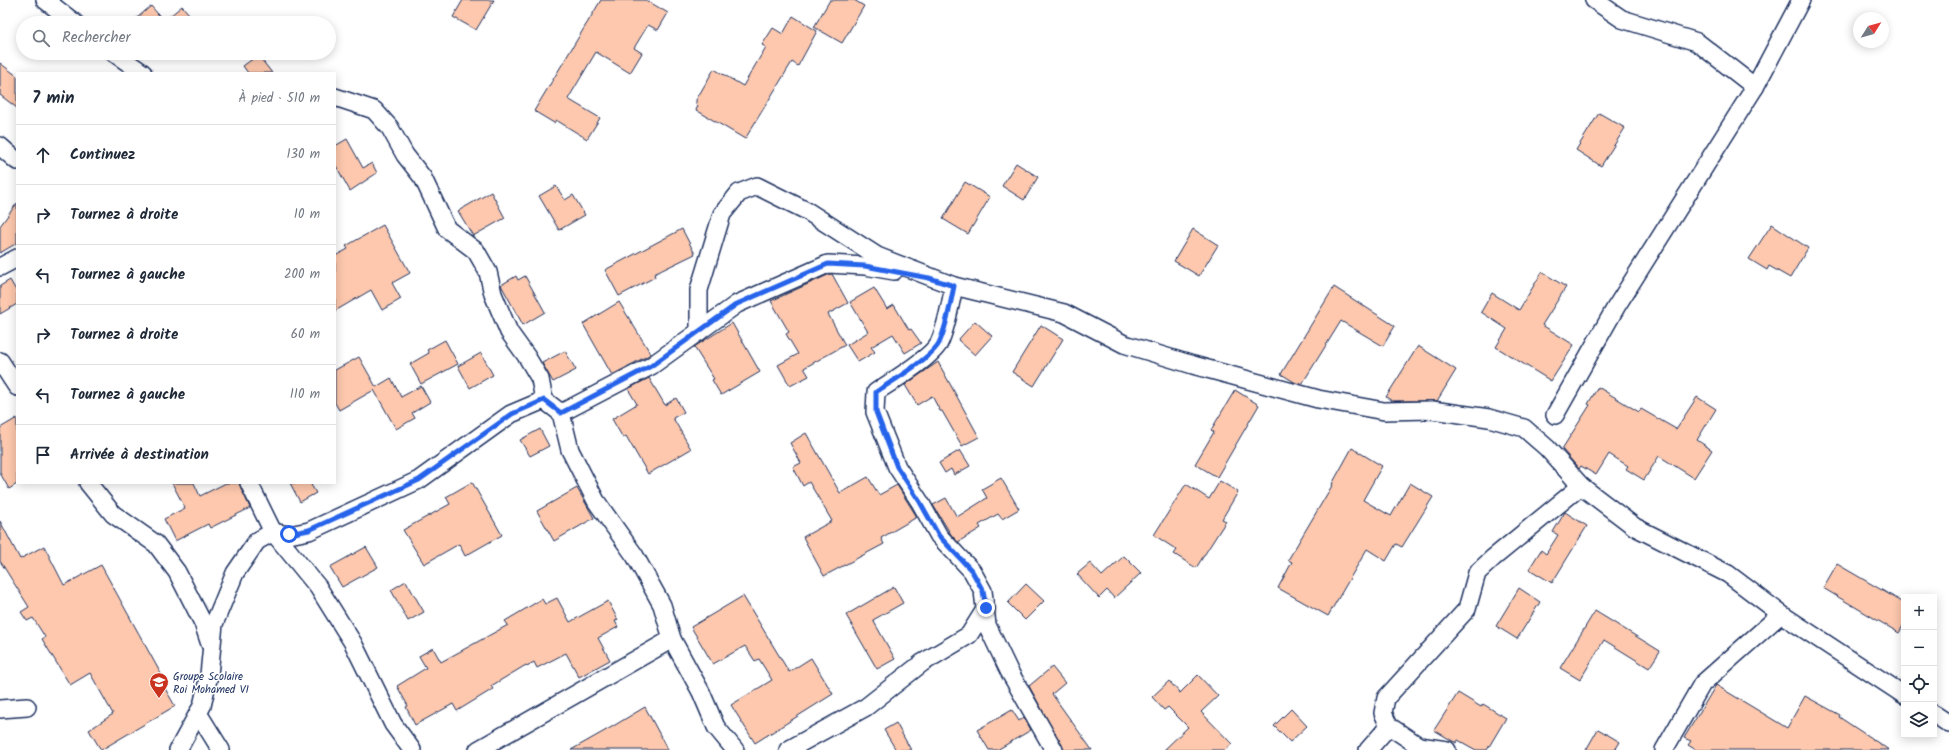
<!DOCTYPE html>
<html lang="fr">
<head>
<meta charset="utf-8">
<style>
	:root { --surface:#fff; --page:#f6f6f7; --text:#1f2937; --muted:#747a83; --line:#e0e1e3 }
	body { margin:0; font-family:Kalam,sans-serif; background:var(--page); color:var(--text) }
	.controls { position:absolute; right:12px; bottom:12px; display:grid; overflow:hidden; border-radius:0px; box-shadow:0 2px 10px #0003 }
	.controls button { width:36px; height:36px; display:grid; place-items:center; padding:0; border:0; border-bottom:1px solid var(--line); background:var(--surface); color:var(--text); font:20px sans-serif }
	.compass { position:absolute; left:1853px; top:12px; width:36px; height:36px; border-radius:50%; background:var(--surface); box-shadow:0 2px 10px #0003; rotate:53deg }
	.stop { position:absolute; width:12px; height:12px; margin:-9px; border:3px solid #2563eb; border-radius:50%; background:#fff }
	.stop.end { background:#2563eb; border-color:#fff; box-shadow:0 1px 4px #0008 }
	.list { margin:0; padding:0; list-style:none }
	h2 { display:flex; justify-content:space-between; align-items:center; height:52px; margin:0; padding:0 16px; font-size:17px }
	h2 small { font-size:13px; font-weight:400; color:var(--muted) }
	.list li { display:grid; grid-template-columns:26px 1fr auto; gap:12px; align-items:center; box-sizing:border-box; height:60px; padding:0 16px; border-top:1px solid var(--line) }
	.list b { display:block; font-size:15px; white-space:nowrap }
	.list em { font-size:13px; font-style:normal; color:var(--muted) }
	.icon { flex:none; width:22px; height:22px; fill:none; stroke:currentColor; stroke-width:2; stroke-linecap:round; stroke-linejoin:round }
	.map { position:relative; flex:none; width:1949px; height:750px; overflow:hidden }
	.search { position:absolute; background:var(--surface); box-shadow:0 2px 10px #0003; left:16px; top:16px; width:320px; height:44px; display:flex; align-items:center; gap:10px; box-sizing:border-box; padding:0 14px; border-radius:22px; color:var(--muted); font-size:15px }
	.panel { position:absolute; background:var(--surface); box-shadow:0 2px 10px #0003; left:16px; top:72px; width:320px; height:412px; border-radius:0px }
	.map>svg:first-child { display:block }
	.building { fill:#fdc8ad; stroke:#1b2f5e }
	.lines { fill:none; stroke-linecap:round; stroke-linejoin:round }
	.minor-casing { stroke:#1b2f5e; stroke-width:20 }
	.minor { stroke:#fff; stroke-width:17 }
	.route { stroke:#2563eb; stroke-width:5 }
	.labels { text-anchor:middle; stroke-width:3; stroke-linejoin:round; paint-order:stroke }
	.poi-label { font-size:11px; fill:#1b2f5e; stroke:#fff; text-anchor:start }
</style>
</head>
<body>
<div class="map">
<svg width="1949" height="750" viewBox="0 0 1949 750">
	<rect width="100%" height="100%" fill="#fff"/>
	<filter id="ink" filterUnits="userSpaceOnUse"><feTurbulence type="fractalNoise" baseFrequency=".025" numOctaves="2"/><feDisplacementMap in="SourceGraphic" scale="8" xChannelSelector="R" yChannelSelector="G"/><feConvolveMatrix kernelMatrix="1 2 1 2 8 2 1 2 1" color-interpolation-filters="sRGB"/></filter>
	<g filter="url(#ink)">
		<!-- building -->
		<g class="building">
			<path d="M463 0H494L476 30 453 17Z"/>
			<path d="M601 0H646L668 13 658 30 648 25 634 48 642 53 630 73 596 52 568 99 600 118 587 139 556 120 554 123 534 111Z"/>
			<path d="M830 0H854L864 6 842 43 814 27Z"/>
			<path d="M151 6 164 21 182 6 197 23H131Z"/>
			<path d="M793 16 817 31 798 66 792 62 745 139 696 110 698 106 696 104V100L714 69 743 86 766 47 762 45 773 28 783 34Z"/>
			<path d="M258 55 272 73H248L243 66Z"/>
			<path d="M0 63 17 76V108L0 95Z"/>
			<path d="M1599 113 1625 128 1601 166 1576 150Z"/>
			<path d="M347 139 363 168 372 163 377 173 350 191 335 164V146Z"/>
			<path d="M1016 163 1038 177 1024 200 1002 186Z"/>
			<path d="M965 182 990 197 968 234 943 219Z"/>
			<path d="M556 186 565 200 573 195 585 215 559 230 539 196Z"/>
			<path d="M491 192 505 218 473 236 458 211Z"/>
			<path d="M17 203V243L0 253V226Z"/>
			<path d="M1772 224 1808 248 1790 278 1769 266 1767 270 1749 259Z"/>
			<path d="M383 225 410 273 392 283 401 299 382 310 371 290 335 311V256L348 249 346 246Z"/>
			<path d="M682 229 695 254 654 274 655 277 619 296 605 270Z"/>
			<path d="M1193 229 1218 245 1199 276 1174 261Z"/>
			<path d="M1542 272 1566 287 1542 325 1574 345 1551 381 1496 347 1507 329 1481 312 1492 293 1519 310Z"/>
			<path d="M830 274H832L848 303 828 314 845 345 804 368 809 376 790 386 778 365 798 354 786 334 789 332 771 301Z"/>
			<path d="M516 276 518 280 525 276 545 312 523 325 501 285Z"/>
			<path d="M10 280 17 292V304L0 314V286Z"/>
			<path d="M1334 287 1395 326 1383 346 1341 321 1302 384 1296 383 1281 374Z"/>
			<path d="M874 288 887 309 894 305 909 330 911 329 921 343 905 353 893 334 871 347 875 352 858 362 847 345 868 332 850 302Z"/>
			<path d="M619 302 651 354 612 375 583 324Z"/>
			<path d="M975 321 992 336 975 355 958 340Z"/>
			<path d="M732 323 760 372 721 395 712 380 714 379 694 347Z"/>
			<path d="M1041 325 1063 339 1034 386 1012 372Z"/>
			<path d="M445 340 458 364 421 384 410 364 429 353 427 350Z"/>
			<path d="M1418 346 1456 370 1437 401H1392L1386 397Z"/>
			<path d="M565 351 576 370 553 382 542 363Z"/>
			<path d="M481 353 493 375 470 388 458 366Z"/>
			<path d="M359 357 376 387 391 378 401 397 421 386 430 402 412 413 415 418 396 429 374 390 339 410 335 403V370Z"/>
			<path d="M938 362 979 437 962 446 942 411H940L932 396 917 405 905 385Z"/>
			<path d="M649 378 665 405 676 398 684 412 673 418 691 449 648 474 626 436 623 438 612 419 637 404 628 389Z"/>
			<path d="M1598 387 1639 412 1641 409 1676 429 1697 397 1716 409 1697 440 1712 450 1694 478 1659 456 1644 480 1626 469 1628 466 1609 454 1596 475 1581 466 1579 469 1562 449 1590 405 1588 404Z"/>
			<path d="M1235 390 1259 405 1217 477 1195 464 1214 432 1211 430Z"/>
			<path d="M17 418V484L9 489 0 473V428Z"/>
			<path d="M540 429 549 446 530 456 520 440Z"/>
			<path d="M806 433 840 493 868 477 879 495 897 485 917 517 881 538 884 544 824 576 803 537 832 521 809 482 803 486 793 467 801 463 790 443Z"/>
			<path d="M1352 448 1382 466 1363 500 1391 516 1410 483 1433 497 1402 547 1396 544 1386 561 1367 549 1328 616 1278 588 1292 562 1288 560 1333 484H1332Z"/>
			<path d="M960 450 970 466 954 475 951 469 945 473 939 463Z"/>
			<path d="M1001 478 1019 509 1002 519 998 514 979 525 981 528 958 542 952 536 933 505 946 498 957 517 987 498 982 489Z"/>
			<path d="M1220 481 1238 492 1222 519 1226 521 1196 568 1174 554 1177 550 1154 535 1186 484 1209 499Z"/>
			<path d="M472 482 502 535 465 556 459 544 424 564 403 530 450 504 446 497Z"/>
			<path d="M172 483H194L200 496 226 483H239L250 508 210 528 208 524 175 541 164 519 185 508Z"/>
			<path d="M290 483H310L316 493 300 502Z"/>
			<path d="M577 488 594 518 554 541 537 511Z"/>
			<path d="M1565 512 1587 526 1552 583 1529 569 1541 550 1546 554 1558 535 1553 532Z"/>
			<path d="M0 521 20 559 44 546 64 585 101 565 166 683 163 685 175 706 101 750 89 730 113 714 90 673 70 685 42 639 45 637 33 618 27 621 21 612 29 607 0 561Z"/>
			<path d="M366 547 378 567 342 587 330 567Z"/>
			<path d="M1124 556 1141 573 1114 598 1107 590 1099 598 1077 574 1090 563 1102 576Z"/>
			<path d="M1837 564 1904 603V624L1899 633 1823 588Z"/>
			<path d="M406 581 424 612 408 621 391 590Z"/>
			<path d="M1026 584 1044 601 1025 620 1008 603Z"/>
			<path d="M894 587 903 603 873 620 895 659 877 669 846 615Z"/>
			<path d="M1519 588 1540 602 1517 639 1496 626Z"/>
			<path d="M743 596 789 672 811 658 833 694 755 743 731 705 772 680 759 659 755 661 745 646 713 664 691 627Z"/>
			<path d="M557 598 570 622 608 601 618 620 615 621 618 627 598 638 610 660 579 677 566 653 537 668 534 662 527 666 526 665 491 686 493 689 457 711 453 704 415 725 406 707 408 706 397 686 426 668 419 656 433 648 441 662 508 625 505 621 542 599 545 604Z"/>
			<path d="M1595 611 1660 651 1649 668 1604 640 1580 680 1560 668Z"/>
			<path d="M1052 667 1065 683 1052 694 1092 750H1064L1029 686Z"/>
			<path d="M1198 675 1218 696 1201 712 1232 744 1225 750H1164L1188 727 1168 707 1164 710 1152 697 1169 681 1180 693Z"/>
			<path d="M1716 685 1787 728 1805 696 1840 715 1839 717 1889 750H1696L1688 745 1691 741 1684 738Z"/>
			<path d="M1458 693 1481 707 1483 704 1506 718 1487 750H1476L1458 740 1456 743 1434 730Z"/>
			<path d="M645 707 668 750H571L610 728Z"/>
			<path d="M1291 709 1307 726 1290 742 1274 726Z"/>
			<path d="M1012 710 1019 721 1024 717 1031 730 997 750H989L977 730Z"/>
			<path d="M896 723 911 750H896L884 730Z"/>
			<path d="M1598 729 1620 742 1615 750H1586Z"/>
		</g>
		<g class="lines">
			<defs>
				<g id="minor">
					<path d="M45 0 75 23"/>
					<path d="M1594 0 1622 19 1697 42 1755 87"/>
					<path d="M114 53 143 73"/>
					<path d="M335 97 374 110 390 128 405 155 423 178 447 229 476 251 488 272 493 294 509 332 527 357 540 379 544 400"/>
					<path d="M0 146 17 161"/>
					<path d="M0 267 17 258"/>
					<path d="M954 286C950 305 947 326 939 343 931 358 891 382 876 392L875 412 897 467 920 502 939 536 972 571 983 591 987 625 1009 671 1054 750"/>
					<path d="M699 332V290L722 214 739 193 757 186 807 211 877 256 954 286 1064 313 1124 344 1193 365 1318 399 1384 411 1432 410 1489 418 1524 428 1547 448 1581 486 1635 527 1728 574 1781 614 1904 695"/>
					<path d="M0 361 17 387"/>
					<path d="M561 413 651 366 737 304 828 264 865 266 894 271"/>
					<path d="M1555 415 1616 307 1755 87 1801 0"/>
					<path d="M88 483 113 514 156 544 177 572 203 623 210 644"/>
					<path d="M249 483 273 532 318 587 353 643 393 724 412 750"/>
					<path d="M0 709 27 707"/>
					<path d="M198 713 221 750"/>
					<path d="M1934 714 1949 724"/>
					<path d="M178 750 202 706 209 675 214 624 235 573 257 541 273 532 289 535 309 531 419 480 511 414 544 400 561 413 570 450 596 501 635 556 662 605 672 639 701 692 716 727 735 750"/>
					<path d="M478 750 672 639"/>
					<path d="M788 750 866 707 922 663 969 635 986 608"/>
					<path d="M1368 750 1389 726"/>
					<path d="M1447 750 1419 746 1389 726 1383 713 1386 698 1467 609 1477 573 1493 558 1581 486"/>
					<path d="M1664 750 1702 684 1781 614"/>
				</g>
			</defs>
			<!-- minor casing -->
			<use href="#minor" class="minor-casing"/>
			<!-- minor -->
			<use href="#minor" class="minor"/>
		</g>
	</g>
	<g class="lines" filter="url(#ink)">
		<!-- route -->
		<path class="route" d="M289 534 309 530 419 480 512 414 544 400 561 413 651 366 737 304 828 264 865 266 929 278 954 286C950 305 947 326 939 343 931 358 891 382 876 392V412L897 467 920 502 939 536 972 571 983 591 986 608"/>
	</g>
	<!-- icons -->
	<defs>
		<symbol id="school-pin" viewBox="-11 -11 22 30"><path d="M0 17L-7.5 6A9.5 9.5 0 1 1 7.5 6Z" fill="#c8321e" stroke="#fff"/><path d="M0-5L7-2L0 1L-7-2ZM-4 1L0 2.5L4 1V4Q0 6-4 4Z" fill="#fff"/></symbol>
	</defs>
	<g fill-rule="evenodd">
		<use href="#school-pin" x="148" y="671" width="22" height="30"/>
	</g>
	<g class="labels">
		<!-- poi labels -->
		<g class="poi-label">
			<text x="173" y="680">Groupe Scolaire<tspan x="173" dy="13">Roi Mohamed VI</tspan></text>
		</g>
	</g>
</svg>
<div class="controls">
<button>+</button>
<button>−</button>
<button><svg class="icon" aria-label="locate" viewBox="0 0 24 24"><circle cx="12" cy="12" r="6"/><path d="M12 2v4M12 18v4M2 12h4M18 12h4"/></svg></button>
<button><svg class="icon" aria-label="layers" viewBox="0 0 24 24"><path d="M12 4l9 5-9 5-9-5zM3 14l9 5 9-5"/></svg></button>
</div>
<svg class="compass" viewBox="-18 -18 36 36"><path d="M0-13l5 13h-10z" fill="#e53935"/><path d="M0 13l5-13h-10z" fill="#747a83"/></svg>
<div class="stop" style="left:289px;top:534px"></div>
<div class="stop end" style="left:986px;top:608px"></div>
<div class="search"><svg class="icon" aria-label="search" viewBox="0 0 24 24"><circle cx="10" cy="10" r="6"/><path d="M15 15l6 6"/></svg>Rechercher</div>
<section class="panel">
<h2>7 min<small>À pied · 510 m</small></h2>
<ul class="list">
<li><svg class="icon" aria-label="ahead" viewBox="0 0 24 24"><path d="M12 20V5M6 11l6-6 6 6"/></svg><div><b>Continuez</b></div><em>130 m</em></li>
<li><svg class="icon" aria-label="right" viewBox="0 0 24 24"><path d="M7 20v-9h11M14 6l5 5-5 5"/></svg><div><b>Tournez à droite</b></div><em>10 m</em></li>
<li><svg class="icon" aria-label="left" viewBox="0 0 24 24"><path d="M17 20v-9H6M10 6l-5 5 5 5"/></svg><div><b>Tournez à gauche</b></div><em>200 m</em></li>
<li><svg class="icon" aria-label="right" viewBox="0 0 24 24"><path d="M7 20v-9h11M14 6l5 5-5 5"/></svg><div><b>Tournez à droite</b></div><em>60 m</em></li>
<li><svg class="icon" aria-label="left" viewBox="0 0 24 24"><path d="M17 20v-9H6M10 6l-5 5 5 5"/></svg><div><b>Tournez à gauche</b></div><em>110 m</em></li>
<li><svg class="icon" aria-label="arrive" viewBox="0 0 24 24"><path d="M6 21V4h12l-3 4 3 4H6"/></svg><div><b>Arrivée à destination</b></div></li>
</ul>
</section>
</div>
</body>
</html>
